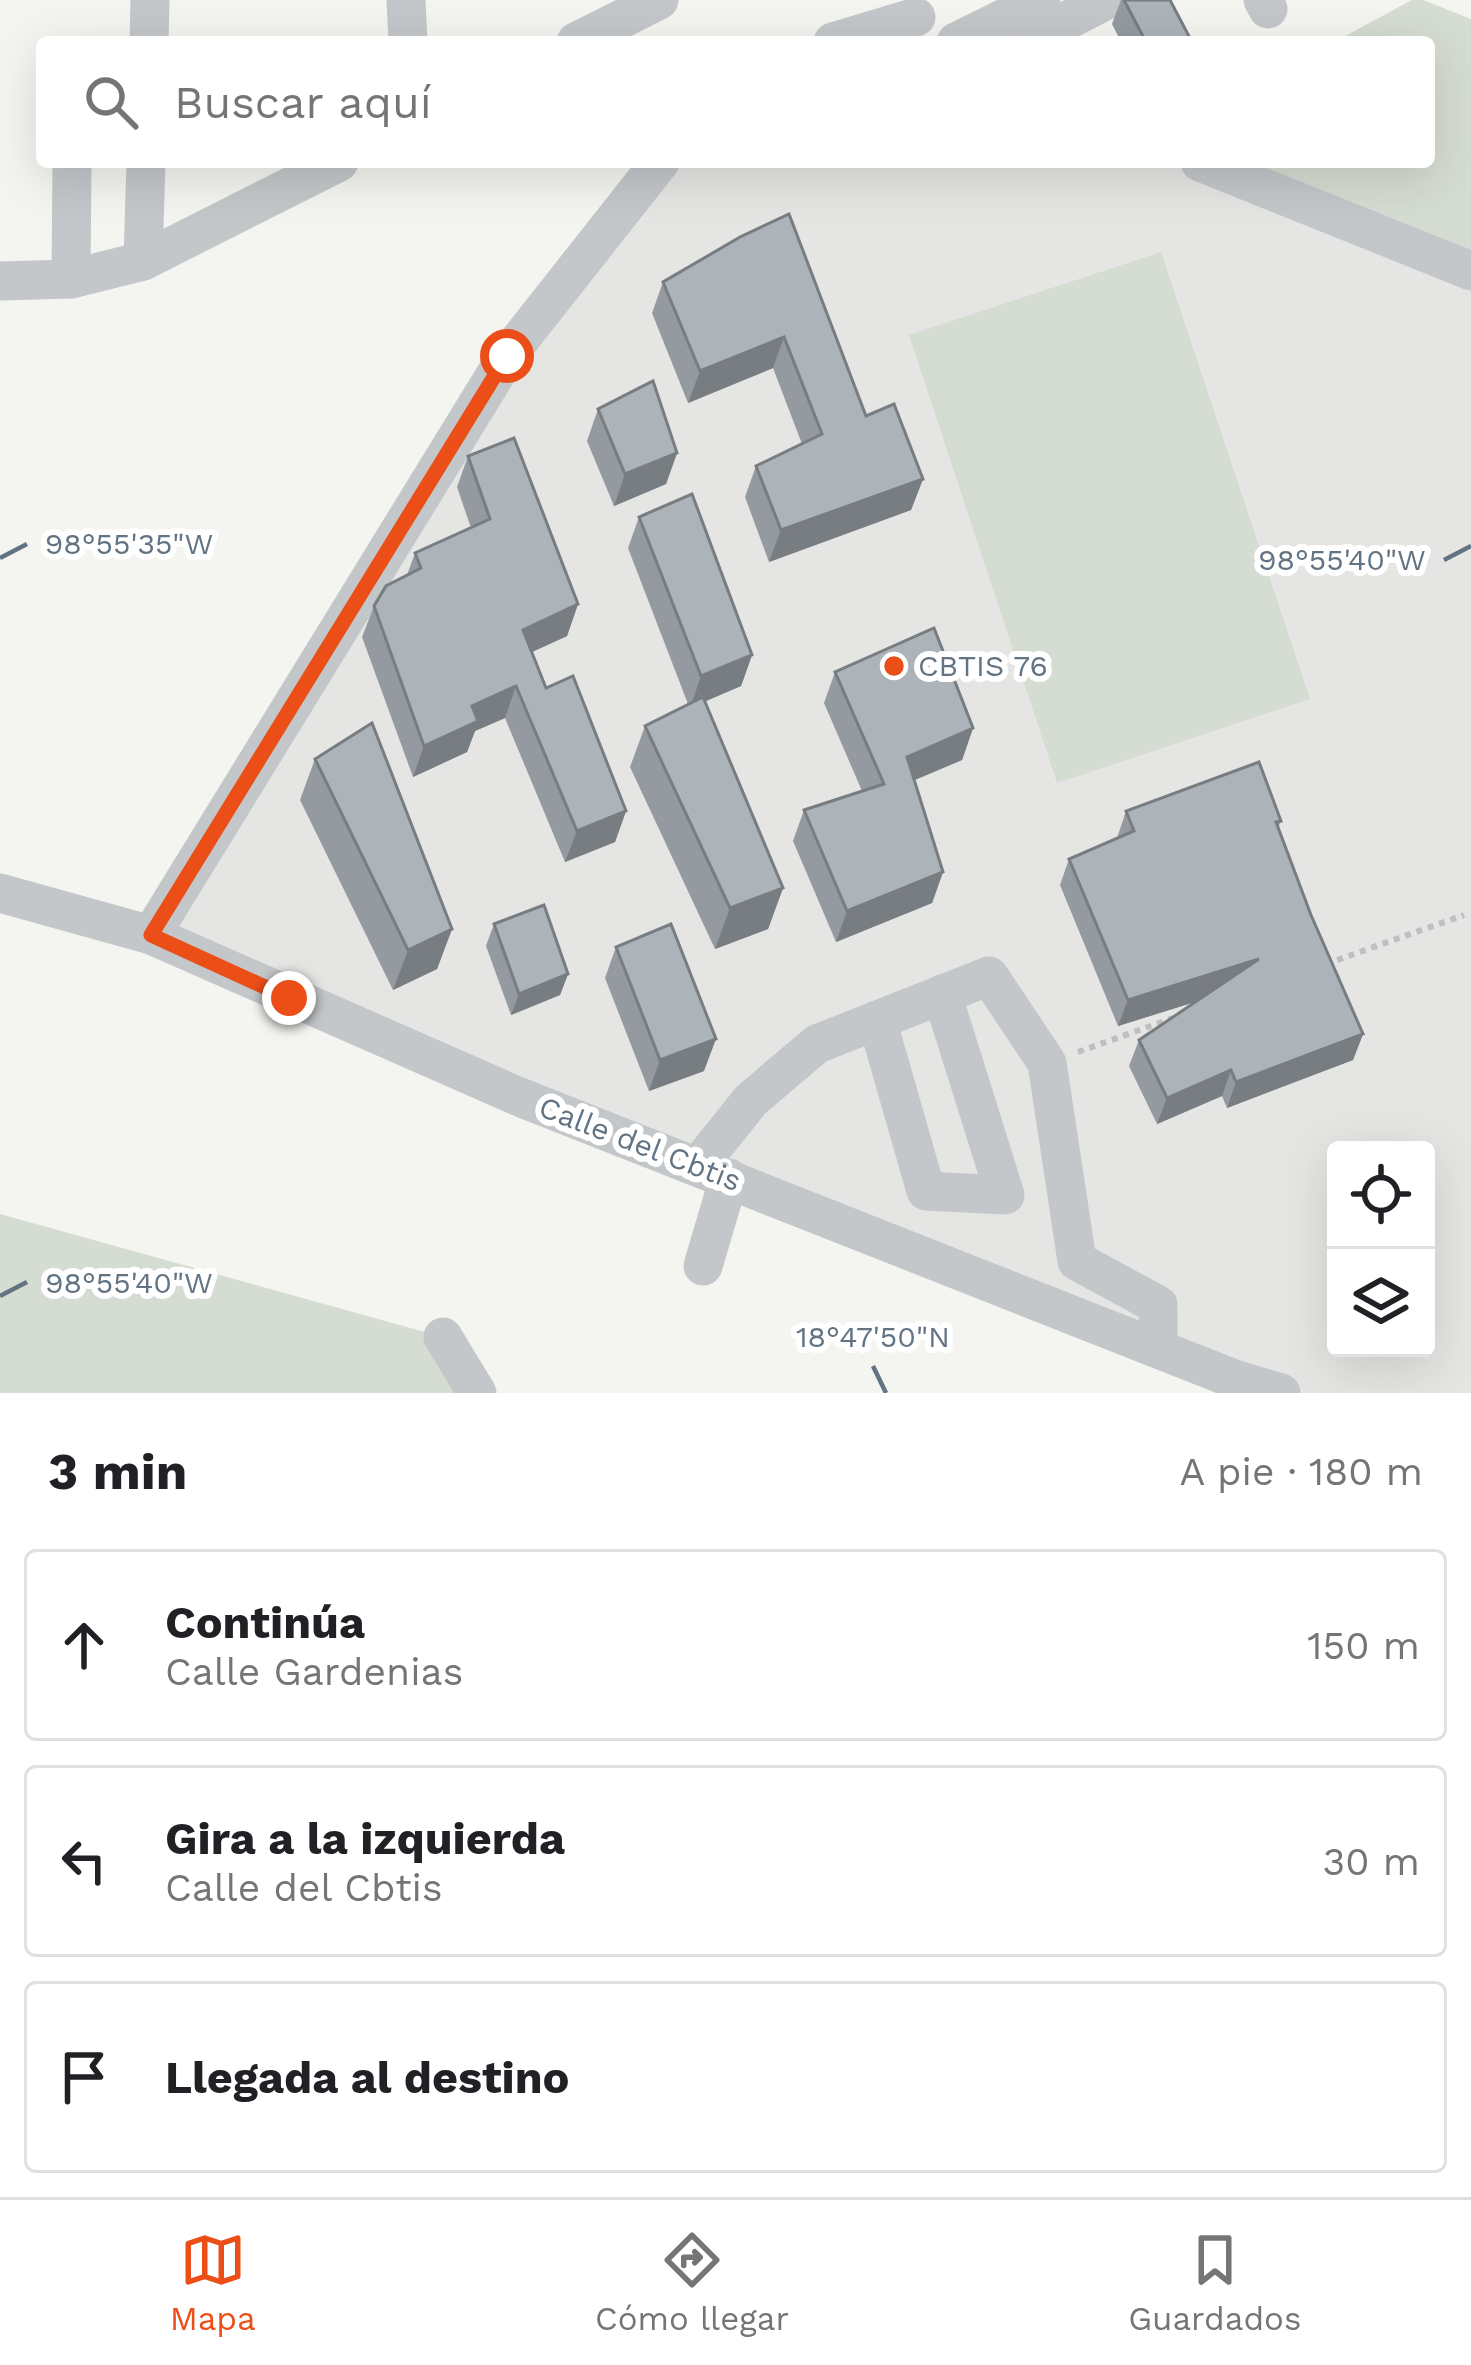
<!DOCTYPE html>
<html lang="es">
<head>
<meta charset="utf-8">
<style>
	:root { --surface:#fff; --page:#f2f2f2; --text:#202124; --muted:#757577; --line:#e0e0e0; --accent:#ec4e18 }
	body { margin:0; font-family:"Work Sans",sans-serif; background:var(--page); color:var(--text) }
	.controls { position:absolute; right:36px; bottom:36px; display:grid; overflow:hidden; border-radius:12px; box-shadow:0 12px 48px #0002 }
	.controls button { width:108px; height:108px; display:grid; place-items:center; padding:0; border:0; border-bottom:3px solid var(--line); background:var(--surface); color:var(--text); font:60px sans-serif }
	.stop { position:absolute; width:36px; height:36px; margin:-27px; border:9px solid #ec4e18; border-radius:50%; background:#fff }
	.stop.end { background:#ec4e18; border-color:#fff; box-shadow:0 3px 12px #0008 }
	.list { margin:0; padding:0; list-style:none }
	h2 { display:flex; justify-content:space-between; align-items:center; height:156px; margin:0; padding:0 48px; font-size:51px }
	h2 small { font-size:39px; font-weight:400; color:var(--muted) }
	.list li { display:grid; grid-template-columns:78px 1fr auto; gap:36px; align-items:center; box-sizing:border-box; height:192px; margin:0 24px 24px; padding:0 24px; border:3px solid var(--line); border-radius:12px }
	.list b { display:block; font-size:45px; white-space:nowrap }
	.list p { margin:0; font-size:39px; white-space:nowrap; color:var(--muted) }
	.list em { font-size:39px; font-style:normal; color:var(--muted) }
	.icon { flex:none; width:66px; height:66px; fill:none; stroke:currentColor; stroke-width:2; stroke-linecap:round; stroke-linejoin:round }
	.map { position:relative; flex:none; width:1471px; height:1393px; overflow:hidden }
	.search { position:absolute; background:var(--surface); box-shadow:0 12px 48px #0002; left:36px; right:36px; top:36px; height:132px; display:flex; align-items:center; gap:30px; box-sizing:border-box; padding:0 42px; border-radius:12px; color:var(--muted); font-size:45px }
	.sheet { height:804px; background:var(--surface) }
	nav { display:flex; justify-content:space-around; align-items:center; box-sizing:border-box; height:168px; border-top:3px solid var(--line); background:var(--surface); font-size:33px; color:var(--muted) }
	nav a { display:grid; justify-items:center; gap:6px }
	nav .on { color:var(--accent) }
	.map>svg:first-child { display:block }
	.built { fill:#e5e6e3; fill-rule:evenodd }
	.green { fill:#d5dcd1 }
	.lines { fill:none; stroke-linecap:round; stroke-linejoin:round }
	.path { stroke:#bdbfc1; stroke-width:6; stroke-dasharray:6 6; stroke-linecap:butt }
	.minor { stroke:#c4c7ca; stroke-width:39 }
	.wall { fill:#949a9f }
	.shaded-wall { fill:#787d82 }
	.building { fill:#acb3b9; stroke:#787d82; stroke-width:3 }
	.route { stroke:#ec4e18; stroke-width:15 }
	.ticks { fill:none; stroke:#627383; stroke-width:4.5 }
	.poi-dot { fill:#ec4e18; stroke:#fff; stroke-width:4.5 }
	.labels { text-anchor:middle; stroke-width:12; stroke-linejoin:round; paint-order:stroke }
	.poi-label { font-size:30px; fill:#627383; stroke:#fff; text-anchor:start }
	.street-label { font-size:30px; fill:#627383; stroke:#fff }
	.ticks-label { font-size:30px; text-anchor:middle; fill:#627383; stroke:#fff; stroke-width:12; stroke-linejoin:round; paint-order:stroke }
</style>
</head>
<body>
<div class="map">
<svg width="1471" height="1393" viewBox="0 0 1471 1393">
	<rect width="100%" height="100%" fill="#f4f5f0"/>
	<!-- built -->
	<path class="built" d="M661 162H1200L1471 271V1393H1294L151 935 483 396ZM1336 1150H1426V1348H1336Z"/>
	<!-- green -->
	<g class="green">
		<path d="M1412 0H1423L1471 19V271L1200 162H1429V42H1334Z"/>
		<path d="M1161 252 1310 699 1057 783 909 335Z"/>
		<path d="M0 1214 443 1337 479 1393H0Z"/>
	</g>
	<g class="lines">
		<!-- path -->
		<g class="path">
			<path d="M1326 964 1464 915"/>
			<path d="M1078 1052 1173 1018"/>
		</g>
		<!-- minor -->
		<g class="minor">
			<path d="M406 0 408 42"/>
			<path d="M1263 0 1268 9"/>
			<path d="M149 42 150 0"/>
			<path d="M576 42 659 0"/>
			<path d="M833 42 916 17"/>
			<path d="M956 42 1041 0"/>
			<path d="M1025 42 1107 0"/>
			<path d="M1200 162 1471 271"/>
			<path d="M143 261 146 162"/>
			<path d="M71 279 72 162"/>
			<path d="M0 281 71 279 143 261 339 162"/>
			<path d="M0 893 151 935 517 1096 1234 1379 1281 1393"/>
			<path d="M151 935 507 356 660 162"/>
			<path d="M877 1020 926 1191 1005 1195 942 994"/>
			<path d="M698 1166 751 1100 817 1044 989 976 1047 1063 1077 1261 1158 1305V1347"/>
			<path d="M703 1266 729 1178"/>
			<path d="M443 1337 477 1393"/>
		</g>
	</g>
	<!-- wall -->
	<g class="wall">
		<path d="M1121 0H1170L1192 42H1121L1112 24Z"/>
		<path d="M740 237 866 416 923 479 911 510 769 562 745 497 756 466 802 444 773 368 688 403 652 313 663 282Z"/>
		<path d="M598 409 677 453 666 484 614 506 587 441Z"/>
		<path d="M468 456 578 604 567 636 532 652 546 688 626 811 615 842 565 862 505 718 475 731 467 752 413 777 362 637 374 606 407 575 415 553 471 528 457 487Z"/>
		<path d="M639 517 752 655 741 686 705 701 783 888 768 929 715 949 630 767 645 726 688 704 628 548Z"/>
		<path d="M835 672 973 728 962 760 914 780 943 872 932 903 836 942 793 841 804 810 862 791 824 703Z"/>
		<path d="M315 759 452 929 437 969 393 990 300 800Z"/>
		<path d="M1126 811 1281 821 1278 828 1311 915 1363 1034 1353 1060 1227 1108 1222 1096 1157 1124 1129 1066 1139 1040 1195 1002 1118 1026 1060 885 1069 859 1117 838Z"/>
		<path d="M494 924 568 974 560 995 511 1015 486 946Z"/>
		<path d="M616 947 704 1071 649 1091 605 978Z"/>
	</g>
	<!-- shaded-wall -->
	<g class="shaded-wall">
		<path d="M784 337 773 368 688 403 700 371Z"/>
		<path d="M677 453 666 484 614 506 625 474Z"/>
		<path d="M923 479 911 510 769 562 781 530Z"/>
		<path d="M578 604 567 636 512 661 523 630Z"/>
		<path d="M752 655 741 686 690 708 701 676Z"/>
		<path d="M516 686 505 718 475 731 467 752 413 777 424 746 472 706Z"/>
		<path d="M973 728 962 760 896 788 907 757Z"/>
		<path d="M626 811 615 842 565 862 577 831Z"/>
		<path d="M943 872 932 903 836 942 847 911Z"/>
		<path d="M783 888 768 929 715 949 730 908Z"/>
		<path d="M452 929 437 969 393 990 408 950Z"/>
		<path d="M1259 959 1249 985 1118 1026 1128 1000Z"/>
		<path d="M568 974 560 995 511 1015 519 994Z"/>
		<path d="M1363 1034 1353 1060 1227 1108 1236 1082Z"/>
		<path d="M716 1039 704 1071 649 1091 660 1060Z"/>
		<path d="M1231 1070 1222 1096 1157 1124 1167 1098Z"/>
	</g>
	<!-- building -->
	<g class="building">
		<path d="M1124 0H1170L1192 42H1146Z"/>
		<path d="M789 214 866 416 894 404 923 479 781 530 756 466 822 434 784 337 700 371 663 282 740 237Z"/>
		<path d="M653 381 677 453 625 474 598 409Z"/>
		<path d="M514 438 578 604 523 630 546 688 573 676 626 811 577 831 516 686 472 706 478 721 424 746 374 606 386 586 421 568 415 553 490 519 468 456Z"/>
		<path d="M692 494 752 655 701 676 639 517Z"/>
		<path d="M934 628 973 728 907 757 943 872 847 911 804 810 884 784 835 672Z"/>
		<path d="M703 697 783 888 730 908 645 726Z"/>
		<path d="M372 723 452 929 408 950 315 759Z"/>
		<path d="M1259 762 1281 821 1276 822 1311 915 1363 1034 1236 1082 1231 1070 1167 1098 1139 1040 1259 959 1128 1000 1069 859 1134 831 1126 811Z"/>
		<path d="M544 905 568 974 519 994 494 924Z"/>
		<path d="M671 924 716 1039 660 1060 616 947Z"/>
	</g>
	<g class="lines">
		<!-- route -->
		<path class="route" d="M289 998 151 935 507 356"/>
	</g>
	<!-- ticks -->
	<path class="ticks" d="M0 558 27 544M1444 560 1471 546M0 1296 27 1282M873 1366 886 1393"/>
	<!-- markers -->
	<circle class="poi-dot" cx="894" cy="666" r="12"/>
	<g class="labels">
		<!-- poi labels -->
		<g class="poi-label">
			<text x="918" y="676">CBTIS 76</text>
		</g>
		<!-- street labels -->
		<g class="street-label">
			<text transform="translate(640 1144) rotate(21)" y="10">Calle del Cbtis</text>
		</g>
	</g>
	<g class="ticks-label">
		<text x="129" y="554">98°55'35"W</text>
		<text x="1342" y="570">98°55'40"W</text>
		<text x="129" y="1293">98°55'40"W</text>
		<text x="873" y="1347">18°47'50"N</text>
	</g>
</svg>
<div class="controls">
<button><svg class="icon" aria-label="locate" viewBox="0 0 24 24"><circle cx="12" cy="12" r="6"/><path d="M12 2v4M12 18v4M2 12h4M18 12h4"/></svg></button>
<button><svg class="icon" aria-label="layers" viewBox="0 0 24 24"><path d="M12 4l9 5-9 5-9-5zM3 14l9 5 9-5"/></svg></button>
</div>
<div class="stop" style="left:507px;top:356px"></div>
<div class="stop end" style="left:289px;top:998px"></div>
<div class="search"><svg class="icon" aria-label="search" viewBox="0 0 24 24"><circle cx="10" cy="10" r="6"/><path d="M15 15l6 6"/></svg>Buscar aquí</div>
</div>
<section class="sheet">
<h2>3 min<small>A pie · 180 m</small></h2>
<ul class="list">
<li><svg class="icon" aria-label="ahead" viewBox="0 0 24 24"><path d="M12 20V5M6 11l6-6 6 6"/></svg><div><b>Continúa</b><p>Calle Gardenias</p></div><em>150 m</em></li>
<li><svg class="icon" aria-label="left" viewBox="0 0 24 24"><path d="M17 20v-9H6M10 6l-5 5 5 5"/></svg><div><b>Gira a la izquierda</b><p>Calle del Cbtis</p></div><em>30 m</em></li>
<li><svg class="icon" aria-label="arrive" viewBox="0 0 24 24"><path d="M6 21V4h12l-3 4 3 4H6"/></svg><div><b>Llegada al destino</b></div></li>
</ul>
</section>
<nav>
<a class="on"><svg class="icon" aria-label="map" viewBox="0 0 24 24"><path d="M3 6l6-2 6 2 6-2v14l-6 2-6-2-6 2zM9 4v14M15 6v14"/></svg>Mapa</a>
<a><svg class="icon" aria-label="directions" viewBox="0 0 24 24"><path d="M12 3l9 9-9 9-9-9zM9 14v-3h6M13 9l2 2-2 2"/></svg>Cómo llegar</a>
<a><svg class="icon" aria-label="saved" viewBox="0 0 24 24"><path d="M7 4h10v16l-5-4-5 4z"/></svg>Guardados</a>
</nav>
</body>
</html>
